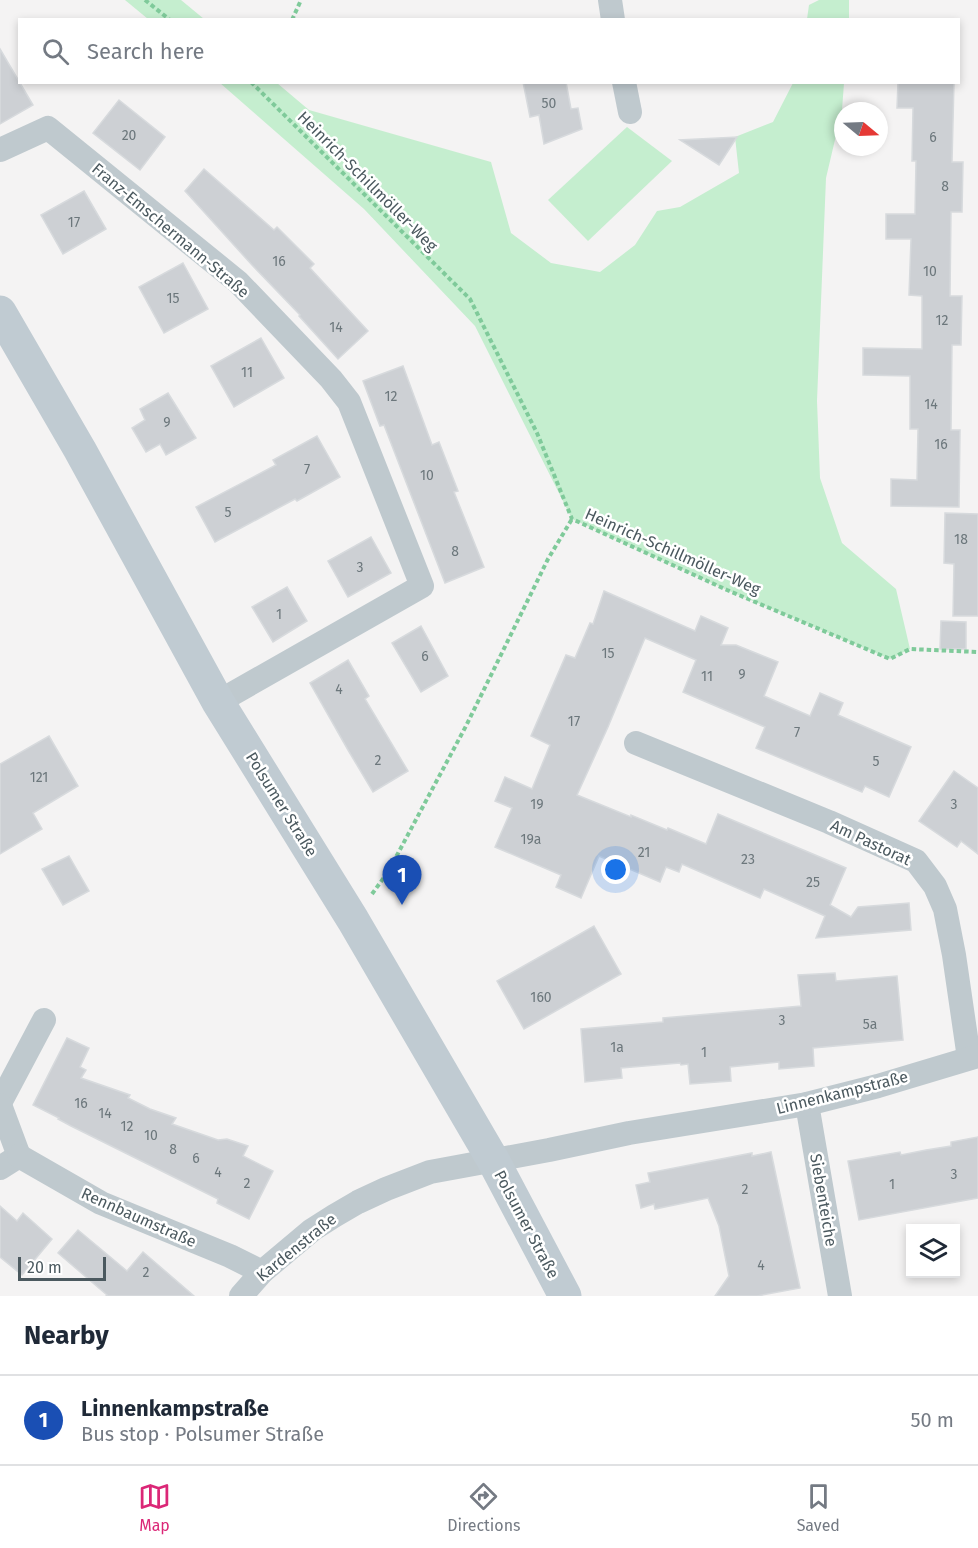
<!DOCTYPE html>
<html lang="en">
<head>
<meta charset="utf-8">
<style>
	:root { --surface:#fff; --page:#f2f2f3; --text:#1f2937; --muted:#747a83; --line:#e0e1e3; --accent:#db2777 }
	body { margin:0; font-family:"Fira Sans",sans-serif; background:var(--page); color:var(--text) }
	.controls { position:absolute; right:18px; bottom:18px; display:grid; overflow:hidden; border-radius:0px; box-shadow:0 3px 9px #0003 }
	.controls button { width:54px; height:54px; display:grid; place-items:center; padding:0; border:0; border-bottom:2px solid var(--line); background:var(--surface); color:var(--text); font:30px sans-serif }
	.compass { position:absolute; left:834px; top:102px; width:54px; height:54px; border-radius:50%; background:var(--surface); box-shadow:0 3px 9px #0003; rotate:109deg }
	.scale { position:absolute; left:18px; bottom:15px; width:88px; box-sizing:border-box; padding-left:6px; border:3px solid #4b595f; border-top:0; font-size:16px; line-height:21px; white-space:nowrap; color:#4b595f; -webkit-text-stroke:4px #fff; paint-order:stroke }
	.you { position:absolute; left:616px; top:870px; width:21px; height:21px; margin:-15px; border:4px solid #fff; border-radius:50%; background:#1a73e8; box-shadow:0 0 0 9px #1a73e833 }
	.badge { display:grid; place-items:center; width:39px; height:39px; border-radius:50%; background:var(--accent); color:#fff; font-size:20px; font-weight:700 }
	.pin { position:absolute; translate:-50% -50px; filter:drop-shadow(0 2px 3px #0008) }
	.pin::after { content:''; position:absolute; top:32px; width:21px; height:18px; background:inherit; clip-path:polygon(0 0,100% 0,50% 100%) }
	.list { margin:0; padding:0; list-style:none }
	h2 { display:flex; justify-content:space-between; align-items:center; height:78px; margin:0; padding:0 24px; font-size:26px }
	h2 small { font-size:20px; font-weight:400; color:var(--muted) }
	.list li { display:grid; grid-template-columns:39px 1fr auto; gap:18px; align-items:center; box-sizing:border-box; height:90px; padding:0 24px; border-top:2px solid var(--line) }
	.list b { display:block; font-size:22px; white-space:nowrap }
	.list p { margin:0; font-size:20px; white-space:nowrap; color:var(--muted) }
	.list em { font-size:20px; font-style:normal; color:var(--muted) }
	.icon { flex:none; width:33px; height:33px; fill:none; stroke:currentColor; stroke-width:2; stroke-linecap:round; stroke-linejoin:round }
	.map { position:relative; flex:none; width:978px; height:1296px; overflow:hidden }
	.search { position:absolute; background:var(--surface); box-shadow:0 3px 9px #0003; left:18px; right:18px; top:18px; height:66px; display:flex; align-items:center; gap:15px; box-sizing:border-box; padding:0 21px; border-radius:0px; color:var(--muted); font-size:22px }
	.sheet { height:168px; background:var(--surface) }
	nav { display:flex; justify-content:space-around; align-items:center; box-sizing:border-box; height:84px; border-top:2px solid var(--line); background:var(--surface); font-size:16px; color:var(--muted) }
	nav a { display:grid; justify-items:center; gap:3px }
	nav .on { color:var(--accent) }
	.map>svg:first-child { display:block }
	.green { fill:#c5eecf }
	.building { fill:#cdd0d4; stroke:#d7dadd; stroke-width:1.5 }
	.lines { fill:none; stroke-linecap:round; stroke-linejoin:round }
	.path { stroke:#7fca9a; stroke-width:4; stroke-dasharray:4.5 3; stroke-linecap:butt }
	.street { stroke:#bfc9ce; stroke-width:24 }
	.secondary { stroke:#c0cbd2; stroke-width:33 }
	.labels { text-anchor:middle; stroke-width:5; stroke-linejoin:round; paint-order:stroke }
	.number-label { font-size:14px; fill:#6c777c }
	.street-label { font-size:16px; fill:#4b595f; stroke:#fff }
</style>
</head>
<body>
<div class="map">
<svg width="978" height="1296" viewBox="0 0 978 1296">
	<rect width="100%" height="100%" fill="#f4f3f3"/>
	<!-- green -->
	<g class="green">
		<path d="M125 0H181L204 19H148Z"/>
		<path d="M819 0H849V19H807L809 5Z"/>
		<path d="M220 83H277L309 110 491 162 511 233 551 263 600 272 635 245 657 211 680 207 739 173 735 137 773 122 793 83H844L842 110 826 178 817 401 820 478 842 543 896 589 910 649 890 659 727 590 572 519 475 326 364 209Z"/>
		<path d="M627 127 672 161 588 241 548 200Z"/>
	</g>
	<!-- building -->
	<g class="building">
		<path d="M0 49 33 105 0 124Z"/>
		<path d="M523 82H566L571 109 578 108 582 129 544 144 539 115 530 117Z"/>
		<path d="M898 82H954L952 162H963L962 212H951L950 296H962L961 345H952L951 430H960L959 507 891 506V479L917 480 918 429H910V376L863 375V348L922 349V296L909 295 911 239H886V214H915L916 161H912L913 108H897Z"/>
		<path d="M119 100 165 137 140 170 93 133Z"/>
		<path d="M737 137 719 165 680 140Z"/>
		<path d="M204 169 274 230 277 227 314 264 310 268 368 331 338 359 299 316 300 315 252 265 185 191Z"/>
		<path d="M84 191 106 229 63 254 41 215Z"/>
		<path d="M183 263 208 309 164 333 139 287Z"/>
		<path d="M261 338 284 378 234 407 211 366Z"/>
		<path d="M403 366 432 445 439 442 458 491 454 492 484 567 445 583 384 425 380 426 363 381Z"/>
		<path d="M168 393 196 438 166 455 160 444 146 452 132 428 145 420 140 409Z"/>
		<path d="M317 436 340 477 297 501 295 499 215 542 196 507 276 465 273 460Z"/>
		<path d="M945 513 978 514V616H953L954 564 944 563Z"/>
		<path d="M371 537 391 573 348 597 328 561Z"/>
		<path d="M287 587 307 621 273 642 252 607Z"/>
		<path d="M604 591 695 631 701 616 728 628 721 645H736L778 662 764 696 810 716 820 693 843 703 838 715 911 747 889 797 865 786 862 792 756 748 765 727 683 692 696 660 645 638 608 727 577 795 631 817V815L667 830 668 828 706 844 718 814 846 868 830 905 851 917 858 907 909 903 911 930 816 938 825 916 764 889 760 898 682 864 679 872 666 867 660 882 599 856 581 898 556 887 561 875 495 847 512 808 495 801 505 777 532 789 550 745 531 736 566 655 575 658 590 623 593 624Z"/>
		<path d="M941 621 966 622V649H940Z"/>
		<path d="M421 626 448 676 421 692 392 643Z"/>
		<path d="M348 660 369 696 365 699 408 771 373 792 348 750 310 683Z"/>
		<path d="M49 736 78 786 33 813 42 829 0 854V764Z"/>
		<path d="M954 771 978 788V854L961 841 957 847 919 821Z"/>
		<path d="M69 856 89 891 63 905 42 869Z"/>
		<path d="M594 926 621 974 524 1029 497 981Z"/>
		<path d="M835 973 836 981 897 976 903 1040 813 1048 814 1066 779 1069V1062L730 1067 731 1081 690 1084 688 1064 681 1065 680 1063 621 1068 622 1078 585 1082 581 1029 663 1022V1018L801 1006 798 975Z"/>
		<path d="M67 1038 89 1048 80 1067 86 1070 81 1078 130 1095 128 1098 150 1109 176 1118 172 1124 218 1140 227 1139 248 1146 243 1156 273 1171 249 1219 217 1203 218 1199 71 1126 58 1119 59 1118 33 1105Z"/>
		<path d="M978 1137V1198L859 1220 848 1161 900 1152 901 1155 926 1150 951 1146V1142Z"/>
		<path d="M771 1152 800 1288 757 1296H715L729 1276 719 1226 708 1198 655 1209 654 1204 641 1208 636 1185 650 1182 648 1173 752 1153V1156Z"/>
		<path d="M0 1206 17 1221 23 1213 52 1239 22 1275 0 1257Z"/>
		<path d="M78 1230 127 1271 143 1252 194 1296H106L107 1295 58 1253Z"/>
	</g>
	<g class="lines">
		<!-- path -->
		<g class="path">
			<path d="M145 0 170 20"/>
			<path d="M292 20 301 0"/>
			<path d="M251 82 470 299 537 433 572 519 727 590 890 659 910 649 978 652"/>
			<path d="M372 894 388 872 466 726 548 559 572 519"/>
		</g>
		<!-- street -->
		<g class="street">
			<path d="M610 0 613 20"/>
			<path d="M624 82 630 112"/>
			<path d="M0 150 48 128 238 282 331 379 349 402 422 586 218 702"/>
			<path d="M636 743 829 822 916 861 935 886 945 909 954 955 969 1058"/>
			<path d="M0 1103 44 1020"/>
			<path d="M807 1104 840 1296"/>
			<path d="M0 1105 19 1156 0 1168"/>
			<path d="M19 1156 101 1203 230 1256 262 1272"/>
			<path d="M241 1296 262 1272 312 1230 334 1216 358 1202 386 1189 430 1172 549 1150 629 1133 807 1104 878 1086 978 1056"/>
		</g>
		<!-- secondary -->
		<path class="secondary" d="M0 312 80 450 218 702 353 920 493 1160 565 1296"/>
	</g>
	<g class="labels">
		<!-- number labels -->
		<g class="number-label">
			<text x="549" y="108">50</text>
			<text x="129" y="140">20</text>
			<text x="933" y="142">6</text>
			<text x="945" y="191">8</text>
			<text x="74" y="227">17</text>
			<text x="279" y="266">16</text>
			<text x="930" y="276">10</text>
			<text x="173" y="303">15</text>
			<text x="942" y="325">12</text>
			<text x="336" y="332">14</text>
			<text x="247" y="377">11</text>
			<text x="391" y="401">12</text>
			<text x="931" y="409">14</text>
			<text x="167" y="427">9</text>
			<text x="941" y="449">16</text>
			<text x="307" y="474">7</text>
			<text x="427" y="480">10</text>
			<text x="228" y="517">5</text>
			<text x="961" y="544">18</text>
			<text x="455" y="556">8</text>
			<text x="360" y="572">3</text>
			<text x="279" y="619">1</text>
			<text x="608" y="658">15</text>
			<text x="425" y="661">6</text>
			<text x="742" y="679">9</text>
			<text x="707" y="681">11</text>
			<text x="339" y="694">4</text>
			<text x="574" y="726">17</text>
			<text x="797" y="737">7</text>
			<text x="378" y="765">2</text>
			<text x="876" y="766">5</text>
			<text x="39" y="782">121</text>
			<text x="537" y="809">19</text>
			<text x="954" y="809">3</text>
			<text x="531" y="844">19a</text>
			<text x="644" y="857">21</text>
			<text x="748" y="864">23</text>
			<text x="813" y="887">25</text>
			<text x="541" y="1002">160</text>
			<text x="782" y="1025">3</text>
			<text x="870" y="1029">5a</text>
			<text x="617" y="1052">1a</text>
			<text x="704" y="1057">1</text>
			<text x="81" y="1108">16</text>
			<text x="105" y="1118">14</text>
			<text x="127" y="1131">12</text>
			<text x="151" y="1140">10</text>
			<text x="173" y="1154">8</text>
			<text x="196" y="1163">6</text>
			<text x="218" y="1177">4</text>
			<text x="954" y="1179">3</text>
			<text x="247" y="1188">2</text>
			<text x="892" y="1189">1</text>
			<text x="745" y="1194">2</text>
			<text x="761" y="1270">4</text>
			<text x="146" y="1277">2</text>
		</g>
		<!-- street labels -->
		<g class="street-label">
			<text transform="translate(368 181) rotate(45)" y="6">Heinrich-Schillmöller-Weg</text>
			<text transform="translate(171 230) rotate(40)" y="6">Franz-Emschermann-Straße</text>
			<text transform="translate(673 551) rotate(24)" y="6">Heinrich-Schillmöller-Weg</text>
			<text transform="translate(282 804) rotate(58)" y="6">Polsumer Straße</text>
			<text transform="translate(871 842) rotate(25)" y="6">Am Pastorat</text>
			<text transform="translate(842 1092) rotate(-14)" y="6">Linnenkampstraße</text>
			<text transform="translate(824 1200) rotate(80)" y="6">Siebenteiche</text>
			<text transform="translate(139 1217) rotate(24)" y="6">Rennbaumstraße</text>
			<text transform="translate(527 1224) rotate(62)" y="6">Polsumer Straße</text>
			<text transform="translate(296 1247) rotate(-39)" y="6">Kardenstraße</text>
		</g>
	</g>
</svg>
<div class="controls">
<button><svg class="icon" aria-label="layers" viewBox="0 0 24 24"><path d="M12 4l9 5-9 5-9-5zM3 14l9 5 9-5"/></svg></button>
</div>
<svg class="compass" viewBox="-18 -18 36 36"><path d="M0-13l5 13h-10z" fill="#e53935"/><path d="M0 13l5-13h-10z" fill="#747a83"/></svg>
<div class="scale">20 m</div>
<div class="you"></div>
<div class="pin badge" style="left:402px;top:905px;background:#1a4fb4">1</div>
<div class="search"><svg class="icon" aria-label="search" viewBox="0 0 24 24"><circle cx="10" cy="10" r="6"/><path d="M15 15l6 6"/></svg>Search here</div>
</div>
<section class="sheet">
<h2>Nearby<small></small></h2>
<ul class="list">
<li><span class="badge" style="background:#1a4fb4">1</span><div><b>Linnenkampstraße</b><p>Bus stop · Polsumer Straße</p></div><em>50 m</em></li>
</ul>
</section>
<nav>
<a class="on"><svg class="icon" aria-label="map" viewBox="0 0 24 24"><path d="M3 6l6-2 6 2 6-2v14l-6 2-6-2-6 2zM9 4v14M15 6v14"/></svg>Map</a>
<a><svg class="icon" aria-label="directions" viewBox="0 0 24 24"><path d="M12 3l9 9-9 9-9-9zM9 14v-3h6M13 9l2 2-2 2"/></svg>Directions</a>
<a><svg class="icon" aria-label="saved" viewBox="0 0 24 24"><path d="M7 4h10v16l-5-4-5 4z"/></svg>Saved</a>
</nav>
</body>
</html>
